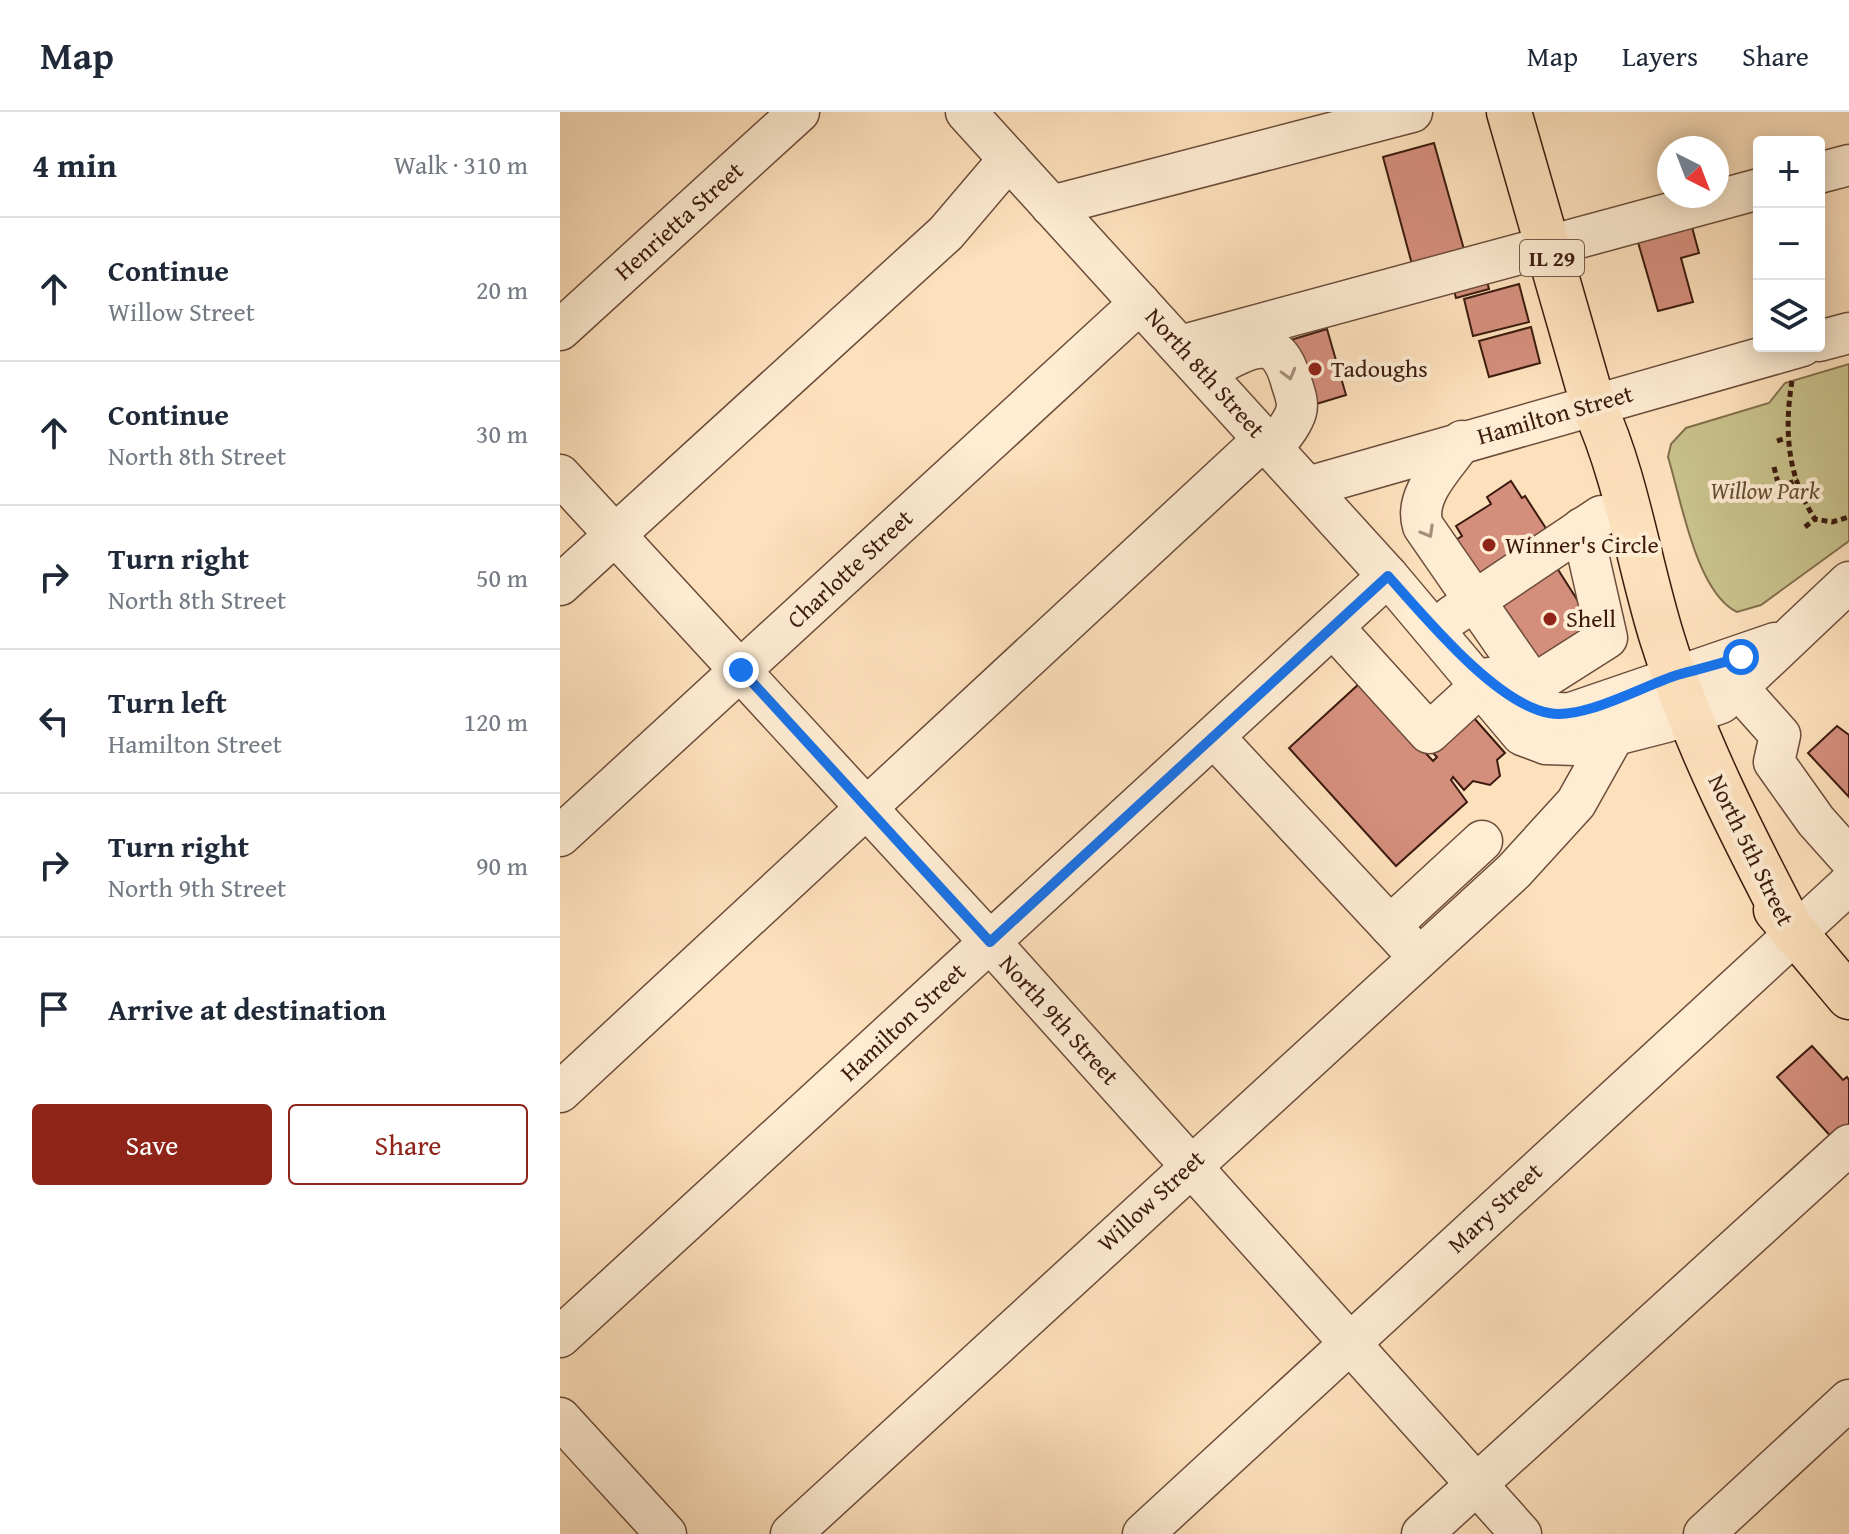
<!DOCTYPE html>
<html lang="en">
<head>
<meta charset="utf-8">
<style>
	:root { --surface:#fff; --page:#f6f6f7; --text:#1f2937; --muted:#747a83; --line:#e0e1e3; --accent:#8f2418 }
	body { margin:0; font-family:"Gentium Book Plus",serif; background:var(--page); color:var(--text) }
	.controls { position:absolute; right:24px; top:24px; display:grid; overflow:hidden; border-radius:8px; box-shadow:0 4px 20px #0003 }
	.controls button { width:72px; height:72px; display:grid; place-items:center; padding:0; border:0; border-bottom:2px solid var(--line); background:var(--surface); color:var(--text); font:40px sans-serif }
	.compass { position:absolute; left:1097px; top:24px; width:72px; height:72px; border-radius:50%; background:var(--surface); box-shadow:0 4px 20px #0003; rotate:138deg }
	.stop { position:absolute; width:24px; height:24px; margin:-18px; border:6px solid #1a73e8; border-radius:50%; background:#fff }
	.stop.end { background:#1a73e8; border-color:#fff; box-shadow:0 2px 8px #0008 }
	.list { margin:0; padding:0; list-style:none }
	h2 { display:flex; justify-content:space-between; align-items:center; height:104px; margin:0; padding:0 32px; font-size:34px }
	h2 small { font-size:26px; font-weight:400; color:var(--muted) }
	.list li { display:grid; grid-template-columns:52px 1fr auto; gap:24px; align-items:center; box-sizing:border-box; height:144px; padding:0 32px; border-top:2px solid var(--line) }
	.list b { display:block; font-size:30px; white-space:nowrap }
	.list p { margin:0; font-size:26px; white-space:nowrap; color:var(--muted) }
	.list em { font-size:26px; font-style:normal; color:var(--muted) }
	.actions { display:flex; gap:16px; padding:24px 32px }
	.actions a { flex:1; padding:18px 0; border:2px solid var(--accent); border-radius:8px; text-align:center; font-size:28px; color:var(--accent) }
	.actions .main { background:var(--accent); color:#fff }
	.icon { flex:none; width:44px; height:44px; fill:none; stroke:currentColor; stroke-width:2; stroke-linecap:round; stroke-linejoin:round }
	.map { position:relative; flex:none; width:1289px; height:1422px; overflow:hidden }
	header { display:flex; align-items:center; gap:48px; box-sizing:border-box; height:112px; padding:0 40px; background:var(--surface); border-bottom:2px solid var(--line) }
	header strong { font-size:38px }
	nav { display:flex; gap:44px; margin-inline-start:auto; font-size:28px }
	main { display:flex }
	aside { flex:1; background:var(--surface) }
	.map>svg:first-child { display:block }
	.green { fill:#c8c18b; stroke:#826e4c; stroke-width:2 }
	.building { fill:#d48e7c; stroke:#3c1b0e; stroke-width:2 }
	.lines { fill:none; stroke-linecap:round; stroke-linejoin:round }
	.minor-casing { stroke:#6c4c3a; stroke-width:43 }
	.major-casing { stroke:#3c1b0e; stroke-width:47 }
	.path { stroke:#3c1b0e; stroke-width:5; stroke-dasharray:6 4; stroke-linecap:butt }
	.minor { stroke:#feecd3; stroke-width:40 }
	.major { stroke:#fde1bc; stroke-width:44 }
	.oneway { stroke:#a78e7a }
	.route { stroke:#1a73e8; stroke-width:10 }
	.poi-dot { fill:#8f2418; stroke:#feecd3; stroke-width:3 }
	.labels { text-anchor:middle; stroke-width:8; stroke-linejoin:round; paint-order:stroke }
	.shield { fill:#feecd3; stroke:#765a49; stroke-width:2 }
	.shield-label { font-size:22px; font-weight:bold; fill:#3c1b0e }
	.street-label { font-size:24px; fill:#3c1b0e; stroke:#feecd3 }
	.poi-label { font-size:24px; fill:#3c1b0e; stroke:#feecd3; text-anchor:start }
	.park-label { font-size:24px; font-style:italic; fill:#664d34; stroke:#feecd3 }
</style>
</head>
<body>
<header>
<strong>Map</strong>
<nav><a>Map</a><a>Layers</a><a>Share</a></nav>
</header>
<main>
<aside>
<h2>4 min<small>Walk · 310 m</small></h2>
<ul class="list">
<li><svg class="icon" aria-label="ahead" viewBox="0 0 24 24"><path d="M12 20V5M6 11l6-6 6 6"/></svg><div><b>Continue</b><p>Willow Street</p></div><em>20 m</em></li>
<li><svg class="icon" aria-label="ahead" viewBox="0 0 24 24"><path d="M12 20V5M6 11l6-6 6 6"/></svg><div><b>Continue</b><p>North 8th Street</p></div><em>30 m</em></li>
<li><svg class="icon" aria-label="right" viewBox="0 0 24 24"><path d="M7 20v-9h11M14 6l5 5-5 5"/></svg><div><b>Turn right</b><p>North 8th Street</p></div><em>50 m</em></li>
<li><svg class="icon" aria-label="left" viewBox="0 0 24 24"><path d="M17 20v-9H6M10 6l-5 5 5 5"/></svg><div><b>Turn left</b><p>Hamilton Street</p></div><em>120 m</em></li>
<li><svg class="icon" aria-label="right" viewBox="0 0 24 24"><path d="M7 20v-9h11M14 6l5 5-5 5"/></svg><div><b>Turn right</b><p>North 9th Street</p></div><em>90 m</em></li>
<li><svg class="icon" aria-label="arrive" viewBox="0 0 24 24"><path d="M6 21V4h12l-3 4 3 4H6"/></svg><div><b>Arrive at destination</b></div></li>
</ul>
<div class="actions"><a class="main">Save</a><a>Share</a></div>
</aside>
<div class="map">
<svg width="1289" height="1422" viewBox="0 0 1289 1422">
	<rect width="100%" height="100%" fill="#fde1bc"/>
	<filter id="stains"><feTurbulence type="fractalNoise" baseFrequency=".0025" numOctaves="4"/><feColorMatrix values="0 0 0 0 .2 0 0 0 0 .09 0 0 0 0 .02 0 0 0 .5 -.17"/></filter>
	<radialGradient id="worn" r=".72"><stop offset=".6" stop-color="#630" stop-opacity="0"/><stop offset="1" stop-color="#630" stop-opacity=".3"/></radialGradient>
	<!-- green -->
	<path class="green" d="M1289 252V429L1201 493 1177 500C1136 480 1121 387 1108 345L1111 332 1126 316 1209 291 1225 271Z"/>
	<!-- building -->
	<g class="building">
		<path d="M874 31 905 141 853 156 823 45Z"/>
		<path d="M1129 104 1139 141 1121 146 1133 190 1098 199 1075 120Z"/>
		<path d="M924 158 929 177 896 186 891 167Z"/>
		<path d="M959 172 969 210 913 224 904 187Z"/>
		<path d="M971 215 980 251 929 265 919 229Z"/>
		<path d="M767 217 786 283 743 296 724 230Z"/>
		<path d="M951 369 962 386 965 384 987 418 889 481 867 446 902 424 896 414 931 392 927 385Z"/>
		<path d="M997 456 1039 522 982 559 939 493Z"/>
		<path d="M800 571 873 649 877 645 866 634 906 597 945 641 937 648 940 664 930 673 913 669 904 678 893 665 891 668 907 690 836 754 729 636Z"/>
		<path d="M1277 614 1289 623V685L1248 641Z"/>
		<path d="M1252 934 1283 968 1287 965 1289 968V1014L1274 1028 1217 965Z"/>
	</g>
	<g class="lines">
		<defs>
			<g id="minor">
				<path d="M406 0 828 464 962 623 986 632 1016 633 1106 610 1161 591 1289 470"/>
				<path d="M1259 61 1289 53"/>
				<path d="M491 94 852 0"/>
				<path d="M0 218 239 0"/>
				<path d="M1259 229 1289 221"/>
				<path d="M620 234 1199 77"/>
				<path d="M661 251C697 231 719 225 731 269 734 279 739 290 736 300 732 313 721 325 713 336"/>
				<path d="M902 329C885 354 853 383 863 414L973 573 1047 526 1022 416"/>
				<path d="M0 363 430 830 961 1422"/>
				<path d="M748 375 1242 234"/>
				<path d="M0 473 386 121 449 47"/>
				<path d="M892 504 1041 404"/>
				<path d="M773 515 869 621 929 566"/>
				<path d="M936 572C958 591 981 603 1011 601L1215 531"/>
				<path d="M1178 576 1220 623 1214 650 1256 709 1289 746"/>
				<path d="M654 625 859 845"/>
				<path d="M0 724 580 191"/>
				<path d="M830 814 922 729"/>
				<path d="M0 980 704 327"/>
				<path d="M0 1225 828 464"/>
				<path d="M0 1306 106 1422"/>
				<path d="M231 1422 954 759 1016 691 1053 625"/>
				<path d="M583 1422 1289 772"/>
				<path d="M862 1422 1289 1033"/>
				<path d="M1144 1422 1289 1288"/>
			</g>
			<g id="major">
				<path d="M949 0 1033 292C1067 366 1078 449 1102 526 1134 630 1184 726 1234 822"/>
				<path d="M1216 798 1289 885"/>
			</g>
		</defs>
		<!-- minor casing -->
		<use href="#minor" class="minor-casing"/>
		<!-- major casing -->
		<use href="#major" class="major-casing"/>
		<!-- path -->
		<g class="path">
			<path d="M1232 269C1224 318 1227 364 1255 407L1272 410 1289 405"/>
			<path d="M1217 329 1226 326"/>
			<path d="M1214 355 1219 375 1238 368"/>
			<path d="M1245 415 1255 407"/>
		</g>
		<!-- minor -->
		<use href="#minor" class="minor"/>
		<!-- major -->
		<use href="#major" class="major"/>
	</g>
	<!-- one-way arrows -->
	<defs><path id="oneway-chevron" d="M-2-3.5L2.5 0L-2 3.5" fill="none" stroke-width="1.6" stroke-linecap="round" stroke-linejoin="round" transform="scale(2)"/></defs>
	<g class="oneway">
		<use href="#oneway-chevron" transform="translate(729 262) rotate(75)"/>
		<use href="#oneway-chevron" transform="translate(868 420) rotate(60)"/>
	</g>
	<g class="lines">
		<!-- route -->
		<path class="route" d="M181 558 430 830 828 464C865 505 935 591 989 601 1023 608 1083 574 1117 563 1138 557 1160 552 1181 545"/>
	</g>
	<!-- markers -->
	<g class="poi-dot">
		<circle cx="755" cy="257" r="8"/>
		<circle cx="929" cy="433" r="8"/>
		<circle cx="990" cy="507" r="8"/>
	</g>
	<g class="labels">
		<!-- shield labels -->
		<rect class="shield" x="960" y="128" width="64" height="36" rx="6"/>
		<g class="shield-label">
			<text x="992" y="154">IL 29</text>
		</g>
		<!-- street labels -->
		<g class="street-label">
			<text transform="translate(119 109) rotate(-42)" y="8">Henrietta Street</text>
			<text transform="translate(645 261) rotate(48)" y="8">North 8th Street</text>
			<text transform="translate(995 303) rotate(-16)" y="8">Hamilton Street</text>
			<text transform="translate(290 457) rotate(-43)" y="8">Charlotte Street</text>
			<text transform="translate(1191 738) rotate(64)" y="8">North 5th Street</text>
			<text transform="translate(499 908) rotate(48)" y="8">North 9th Street</text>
			<text transform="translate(343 910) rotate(-43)" y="8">Hamilton Street</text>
			<text transform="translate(591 1089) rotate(-43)" y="8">Willow Street</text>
			<text transform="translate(935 1096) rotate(-43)" y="8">Mary Street</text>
		</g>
		<!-- poi labels -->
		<g class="poi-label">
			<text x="771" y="265">Tadoughs</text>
			<text x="945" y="441">Winner's Circle</text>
			<text x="1006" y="515">Shell</text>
		</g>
		<!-- park labels -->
		<g class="park-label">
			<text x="1205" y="387">Willow Park</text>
		</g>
	</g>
	<rect width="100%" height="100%" filter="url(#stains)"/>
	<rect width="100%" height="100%" fill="url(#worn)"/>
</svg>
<div class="controls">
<button>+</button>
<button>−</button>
<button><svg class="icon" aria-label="layers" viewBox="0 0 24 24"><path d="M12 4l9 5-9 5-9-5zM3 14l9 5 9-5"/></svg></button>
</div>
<svg class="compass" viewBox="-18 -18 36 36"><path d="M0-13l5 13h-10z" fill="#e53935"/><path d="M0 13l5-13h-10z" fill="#747a83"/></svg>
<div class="stop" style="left:1181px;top:545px"></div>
<div class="stop end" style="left:181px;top:558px"></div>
</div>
</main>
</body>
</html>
